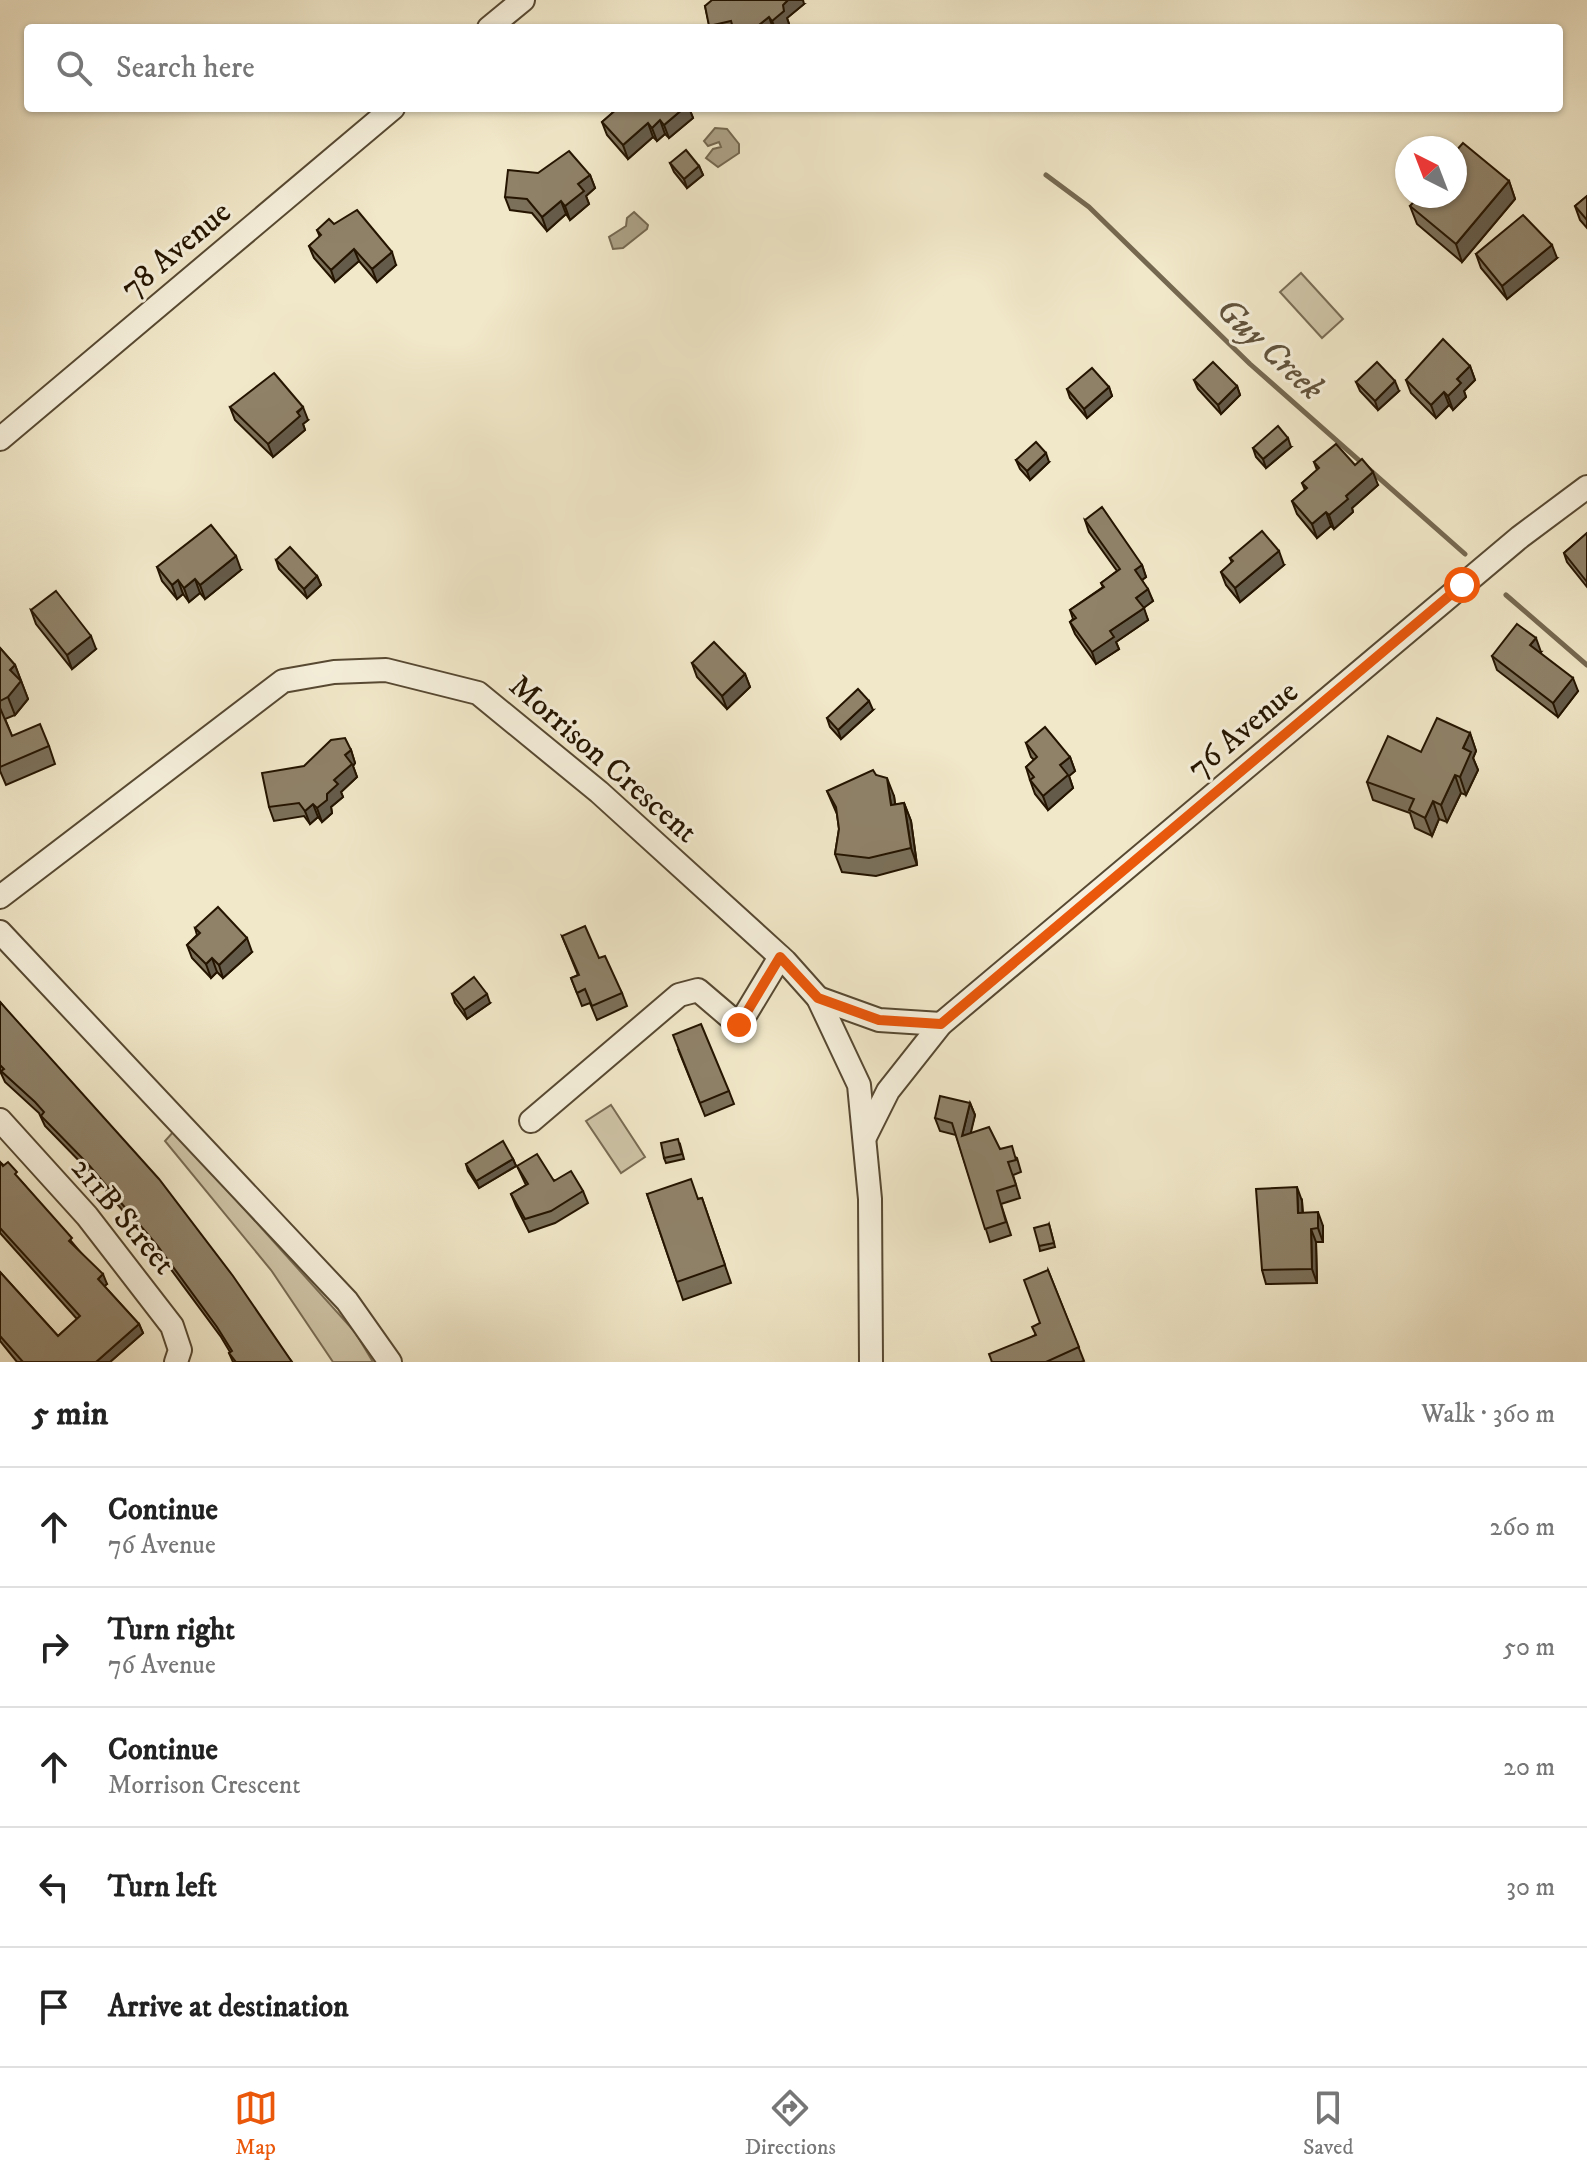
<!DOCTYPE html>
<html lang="en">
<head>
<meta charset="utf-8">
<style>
	:root { --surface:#fff; --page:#f2f2f2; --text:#222; --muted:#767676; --line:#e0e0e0; --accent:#ea580c }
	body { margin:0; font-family:"IM FELL DW Pica",serif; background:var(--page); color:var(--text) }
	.compass { position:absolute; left:1395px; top:136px; width:72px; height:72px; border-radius:50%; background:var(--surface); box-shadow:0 2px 6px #0004; rotate:318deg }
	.stop { position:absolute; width:24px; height:24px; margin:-18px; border:6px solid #ea580c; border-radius:50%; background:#fff }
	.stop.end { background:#ea580c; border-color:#fff; box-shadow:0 2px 8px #0008 }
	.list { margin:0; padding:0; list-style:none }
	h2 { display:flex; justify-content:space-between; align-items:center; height:104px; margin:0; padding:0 32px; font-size:34px }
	h2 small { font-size:26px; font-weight:400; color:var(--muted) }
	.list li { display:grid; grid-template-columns:52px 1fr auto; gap:24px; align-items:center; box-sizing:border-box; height:120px; padding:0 32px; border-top:2px solid var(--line) }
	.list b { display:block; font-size:30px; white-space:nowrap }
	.list p { margin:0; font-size:26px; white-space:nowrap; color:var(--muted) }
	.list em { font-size:26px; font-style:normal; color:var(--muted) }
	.icon { flex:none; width:44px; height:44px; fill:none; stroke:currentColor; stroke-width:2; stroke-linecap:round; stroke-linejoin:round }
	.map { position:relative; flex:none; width:1587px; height:1362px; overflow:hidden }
	.search { position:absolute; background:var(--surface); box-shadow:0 2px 6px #0004; left:24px; right:24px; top:24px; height:88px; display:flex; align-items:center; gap:20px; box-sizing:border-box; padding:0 28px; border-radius:8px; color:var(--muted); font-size:30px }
	.sheet { height:704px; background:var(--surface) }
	nav { display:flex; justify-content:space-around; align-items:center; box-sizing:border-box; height:112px; border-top:2px solid var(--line); background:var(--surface); font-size:22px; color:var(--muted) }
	nav a { display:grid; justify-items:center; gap:4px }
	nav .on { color:var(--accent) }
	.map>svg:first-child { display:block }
	.green { fill:#cec4a7; stroke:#796c54; stroke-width:2 }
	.water { fill:#aba085; stroke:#756850; stroke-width:2 }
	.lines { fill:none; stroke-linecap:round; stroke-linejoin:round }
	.stream { stroke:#756850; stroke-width:5 }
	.minor-casing { stroke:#574932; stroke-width:26 }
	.minor { stroke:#f6f0dc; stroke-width:22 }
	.wall { fill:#7b705a; stroke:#241400; stroke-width:2 }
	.shaded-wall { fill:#645b4a; stroke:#241400; stroke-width:2 }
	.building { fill:#8f8269; stroke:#241400; stroke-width:2 }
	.route { stroke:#ea580c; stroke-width:10 }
	.labels { text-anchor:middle; stroke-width:6; stroke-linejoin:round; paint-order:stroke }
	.street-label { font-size:32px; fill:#241400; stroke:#f6f0dc }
	.water-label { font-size:34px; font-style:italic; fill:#61533c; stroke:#f6f0dc }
</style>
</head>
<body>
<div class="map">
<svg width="1587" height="1362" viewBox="0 0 1587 1362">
	<rect width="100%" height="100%" fill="#f1e8c9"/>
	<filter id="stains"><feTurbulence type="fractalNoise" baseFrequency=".0025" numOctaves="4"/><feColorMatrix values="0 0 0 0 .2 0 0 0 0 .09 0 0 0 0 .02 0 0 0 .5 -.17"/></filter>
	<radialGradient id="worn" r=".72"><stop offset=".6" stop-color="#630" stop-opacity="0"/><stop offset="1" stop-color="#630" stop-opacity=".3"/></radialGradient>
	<!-- green -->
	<g class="green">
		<path d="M1301 273 1343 319 1322 338 1280 292Z"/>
		<path d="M611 1105 645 1157 621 1173 586 1121Z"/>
		<path d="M174 1131 355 1332 373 1362H333L271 1270 165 1141Z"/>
	</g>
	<!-- water -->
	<g class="water">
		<path d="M715 128 727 129 739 144V153L718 167 706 158 713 149 721 147 719 142 708 146 704 141Z"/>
		<path d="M634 212 648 225 647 229 623 248 613 249 609 237 626 226 627 218Z"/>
	</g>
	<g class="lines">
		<!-- stream -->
		<g class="stream">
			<path d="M1046 175 1089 207 1250 364 1465 554"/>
			<path d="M1506 595 1587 665"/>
		</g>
		<defs>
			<g id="minor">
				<path d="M489 28 523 0"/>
				<path d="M0 439 393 108"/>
				<path d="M0 897 283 681 334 672 386 670 478 693 599 792 785 961 818 998 859 1085 870 1199 871 1362"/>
				<path d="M0 932 347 1301 390 1362"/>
				<path d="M818 998 879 1020 941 1024"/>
				<path d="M0 1120 87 1216 172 1326 180 1350 176 1362"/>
				<path d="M531 1121 679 995 698 990 739 1025 780 957"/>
				<path d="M866 1135 888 1091 941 1024 1520 537 1587 487"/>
			</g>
		</defs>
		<!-- minor casing -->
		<use href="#minor" class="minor-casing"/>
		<!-- minor -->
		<use href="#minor" class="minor"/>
	</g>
	<!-- wall -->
	<g class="wall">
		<path d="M804 4 787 18 789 24 784 28H710L705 6Z"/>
		<path d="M618 108H689L693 118 669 138 665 134 657 141 653 137 628 159 607 135 602 122Z"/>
		<path d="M670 163 699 166 703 175 687 188 674 172Z"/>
		<path d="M538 173 590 175 595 188 586 196 589 204 570 220 566 214 547 231 532 213 510 210 505 197Z"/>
		<path d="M1509 181 1515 199 1462 262 1417 224 1410 206Z"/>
		<path d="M1587 196V228L1580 220 1575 206Z"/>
		<path d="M334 224 396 265 377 282 359 261 335 282 314 258 309 246 320 237 317 230Z"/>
		<path d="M1476 254 1557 258 1507 299 1481 268Z"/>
		<path d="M1470 366 1475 380 1464 391 1466 397 1453 410 1449 405 1436 418 1411 393 1406 380Z"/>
		<path d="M1194 380 1237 386 1240 395 1221 414 1198 389Z"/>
		<path d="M1356 382 1399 391 1378 410 1360 391Z"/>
		<path d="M1109 387 1112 396 1087 418 1070 398 1067 389Z"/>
		<path d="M230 407 308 420 303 424 305 430 273 457 235 420Z"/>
		<path d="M1291 447 1266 468 1256 457 1253 448Z"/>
		<path d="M1016 460 1049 462 1030 480 1020 469Z"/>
		<path d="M1314 462 1355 465 1378 485 1352 508 1353 512 1334 529 1331 526 1317 538 1297 514 1292 501 1305 490 1302 483 1317 470Z"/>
		<path d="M1085 520 1142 565 1146 577 1142 580 1153 601 1143 608 1148 620 1116 642 1119 649 1096 664 1075 634 1070 622 1073 619 1070 610 1103 587 1101 583 1117 571 1089 532Z"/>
		<path d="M1587 533V587L1567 562 1564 553Z"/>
		<path d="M1230 558 1284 565 1240 602 1226 585 1221 572 1232 563Z"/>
		<path d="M276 560 317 576 321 585 307 598 279 569Z"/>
		<path d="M157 567 241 570 205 599 200 593 189 602 183 594 177 599 162 581Z"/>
		<path d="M31 610 96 649 72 669 36 624Z"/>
		<path d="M0 648 15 665 28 699 15 715 5 719 12 736 49 746 55 764 6 785 0 771Z"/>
		<path d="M1541 652 1540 653 1578 691 1558 717 1497 670 1492 656Z"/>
		<path d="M692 663 745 674 750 687 727 709 697 677Z"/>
		<path d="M873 710 841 739 830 727 827 718Z"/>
		<path d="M1470 733 1476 751 1473 758 1478 770 1466 795 1461 793 1447 822 1439 819 1432 836 1415 828 1410 813 1373 800 1367 782 1421 752Z"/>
		<path d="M1026 743 1070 757 1075 771 1069 776 1073 788 1048 810 1035 794 1030 780 1026 767 1034 760 1031 757Z"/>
		<path d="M351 750 355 763 353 766 357 777 341 792 343 797 331 807 332 813 322 822 318 817 310 824 304 816 274 821 269 807Z"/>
		<path d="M876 775 894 796 895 805 904 803 911 821 917 865 876 876 842 872 835 854 839 829 837 814 827 791Z"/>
		<path d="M195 928 252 952 223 978 217 972 211 978 192 958 187 945 197 935Z"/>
		<path d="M562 936 599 958 622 993 627 1006 597 1020 590 1003 582 1006 571 978 578 975Z"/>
		<path d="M452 994 490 1003 467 1019 455 1003Z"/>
		<path d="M0 1002 292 1362H233L229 1353 230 1352 221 1337 161 1256 92 1174 45 1126 39 1113 5 1082 0 1071Z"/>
		<path d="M678 1049 729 1091 734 1104 705 1116Z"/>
		<path d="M970 1103 975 1115 970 1133 1017 1158 1021 1172 1013 1175 1020 1198 1001 1204 1011 1235 990 1242 956 1135 940 1131 935 1118Z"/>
		<path d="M680 1144 684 1159 666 1163 664 1158Z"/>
		<path d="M513 1159 516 1166 479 1188 468 1171 466 1164Z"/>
		<path d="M0 1162 20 1180 107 1284 104 1286 139 1324 143 1333 110 1362H17L0 1341V1272L58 1336 77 1319 0 1233Z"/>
		<path d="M517 1166 583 1191 588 1203 555 1223 529 1232 516 1206 511 1194 526 1185Z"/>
		<path d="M647 1194 698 1199 702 1198 731 1283 683 1300Z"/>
		<path d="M1302 1201 1303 1213 1323 1226V1242H1316L1317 1283 1266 1284 1262 1270Z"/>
		<path d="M1049 1224 1055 1247 1040 1251 1039 1246Z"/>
		<path d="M1048 1270 1084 1361 1081 1362H992L1035 1335 1040 1323Z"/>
	</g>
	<!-- shaded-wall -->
	<g class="shaded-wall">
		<path d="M788 0H803L804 4 787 18 789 24 784 28H775L772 21 783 5Z"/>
		<path d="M769 17 773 28H755Z"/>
		<path d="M684 108H689L693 118 669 138 664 125Z"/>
		<path d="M660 120 665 134 657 141 652 128Z"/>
		<path d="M648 123 653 137 628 159 623 145Z"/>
		<path d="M699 166 703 175 687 188 684 179Z"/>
		<path d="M590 175 595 188 586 196 589 204 570 220 565 206 578 184Z"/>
		<path d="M1509 181 1515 199 1462 262 1456 244Z"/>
		<path d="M561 201 566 214 547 231 542 217Z"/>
		<path d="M1552 245 1557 258 1507 299 1502 286Z"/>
		<path d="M354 249 359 261 335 282 331 270Z"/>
		<path d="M392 252 396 265 377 282 372 269Z"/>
		<path d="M1470 366 1475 380 1464 391 1466 397 1453 410 1448 396 1457 379Z"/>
		<path d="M1395 381 1399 391 1378 410 1375 401Z"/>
		<path d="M1237 386 1240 395 1221 414 1218 405Z"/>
		<path d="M1109 387 1112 396 1087 418 1084 409Z"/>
		<path d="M1444 392 1449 405 1436 418 1431 405Z"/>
		<path d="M303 407 308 420 303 424 305 430 273 457 268 444Z"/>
		<path d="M1288 438 1291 447 1266 468 1263 459Z"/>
		<path d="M1046 453 1049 462 1030 480 1027 471Z"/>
		<path d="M1373 472 1378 485 1352 508 1353 512 1334 529 1329 515 1346 496Z"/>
		<path d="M1326 512 1331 526 1317 538 1312 524Z"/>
		<path d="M1279 551 1284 565 1240 602 1235 588Z"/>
		<path d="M236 556 241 570 205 599 200 585Z"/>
		<path d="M1142 565 1146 577 1139 582 1135 570Z"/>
		<path d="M317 576 321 585 307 598 304 589Z"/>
		<path d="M195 579 200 593 189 602 184 588Z"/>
		<path d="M178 580 183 594 177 599 172 585Z"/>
		<path d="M1148 589 1153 601 1141 610 1136 598Z"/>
		<path d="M1144 608 1148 620 1116 642 1119 649 1096 664 1092 652 1110 631Z"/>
		<path d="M91 636 96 649 72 669 67 655Z"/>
		<path d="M1536 638 1541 652 1535 659 1530 645Z"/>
		<path d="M15 665 28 699 15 715 8 697 10 670Z"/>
		<path d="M745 674 750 687 727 709 722 696Z"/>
		<path d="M1573 678 1578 691 1558 717 1553 703Z"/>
		<path d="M869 701 873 710 841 739 838 730Z"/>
		<path d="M1470 733 1476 751 1473 758 1478 770 1466 795 1460 777 1463 748Z"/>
		<path d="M351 750 355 763 353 766 357 777 341 792 343 797 331 807 332 813 322 822 317 808 334 780 345 755Z"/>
		<path d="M1070 757 1075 771 1069 776 1073 788 1048 810 1043 796 1060 765Z"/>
		<path d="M1455 775 1461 793 1447 822 1441 805Z"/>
		<path d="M887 778 894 796 898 823 891 805Z"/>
		<path d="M1433 801 1439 819 1432 836 1425 818Z"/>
		<path d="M904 803 911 821 917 865 911 848Z"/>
		<path d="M313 804 318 817 310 824 305 811Z"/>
		<path d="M247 938 252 952 223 978 219 965Z"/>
		<path d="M212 958 217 972 211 978 206 964Z"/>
		<path d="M487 994 490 1003 467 1019 464 1010Z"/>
		<path d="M970 1103 975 1115 967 1149 962 1136Z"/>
		<path d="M513 1159 516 1166 479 1188 476 1181Z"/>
		<path d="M1297 1187 1302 1201 1303 1227 1298 1213Z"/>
		<path d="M1318 1212 1323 1226V1242L1318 1228Z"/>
		<path d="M1311 1229 1316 1242 1317 1283 1312 1269Z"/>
		<path d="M103 1274 107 1284 101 1289 98 1279Z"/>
		<path d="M139 1324 143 1333 110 1362H96Z"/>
	</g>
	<!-- building -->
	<g class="building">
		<path d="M712 0H788L783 5 784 11 772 21 769 17 755 28H733L731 21 709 26 705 6Z"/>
		<path d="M618 108H684L664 125 660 120 652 128 648 123 623 145 602 122Z"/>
		<path d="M1463 143 1509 181 1456 244 1410 206 1419 196H1455V152Z"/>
		<path d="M686 150 699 166 684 179 670 163Z"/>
		<path d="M569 151 590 175 578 184 584 191 565 206 561 201 542 217 527 199 505 197 508 170 538 173Z"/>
		<path d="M1587 196V220L1575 206Z"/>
		<path d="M357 210 392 252 372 269 354 249 331 270 309 246 321 235 317 230 329 219 334 224Z"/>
		<path d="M1523 215 1552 245 1502 286 1476 254Z"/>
		<path d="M1443 339 1470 366 1457 379 1461 383 1448 396 1444 392 1431 405 1406 380Z"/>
		<path d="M1213 362 1237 386 1218 405 1194 380Z"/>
		<path d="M1377 362 1395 381 1375 401 1356 382Z"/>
		<path d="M1092 368 1109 387 1084 409 1067 389Z"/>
		<path d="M274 373 303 407 297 412 300 416 268 444 230 407Z"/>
		<path d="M1278 426 1288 438 1263 459 1253 448Z"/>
		<path d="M1036 442 1046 453 1027 471 1016 460Z"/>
		<path d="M1336 444 1355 465 1362 459 1373 472 1346 496 1348 499 1329 515 1326 512 1312 524 1292 501 1307 488 1302 483 1319 468 1314 462Z"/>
		<path d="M1102 507 1142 565 1135 570 1148 589 1136 598 1144 608 1110 631 1114 637 1092 652 1070 622 1076 618 1070 610 1104 587 1101 583 1120 569 1085 520Z"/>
		<path d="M211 525 236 556 200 585 195 579 184 588 178 580 172 585 157 567Z"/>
		<path d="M1262 531 1279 551 1235 588 1221 572 1233 561 1230 558Z"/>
		<path d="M1587 533V582L1564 553Z"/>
		<path d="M290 547 317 576 304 589 276 560Z"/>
		<path d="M56 591 91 636 67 655 31 610Z"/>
		<path d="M1517 624 1536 638 1530 645 1573 678 1553 703 1492 656Z"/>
		<path d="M714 642 745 674 722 696 692 663Z"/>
		<path d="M0 648 15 665 10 670 21 681 8 697 0 701Z"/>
		<path d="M858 689 869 701 838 730 827 718Z"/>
		<path d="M0 708 12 736 40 724 49 746 0 767Z"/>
		<path d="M1437 718 1470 733 1463 748 1471 752 1460 777 1455 775 1441 805 1433 801 1425 818 1409 810 1414 799 1367 782 1388 736 1421 752Z"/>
		<path d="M1045 727 1070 757 1060 765 1068 775 1043 796 1030 780 1034 777 1026 767 1037 757 1026 743Z"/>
		<path d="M345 738 351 750 345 755 352 764 334 780 338 784 327 794V800L317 808 313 804 305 811 299 803 269 807 262 773 304 766 331 740Z"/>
		<path d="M873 770 876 775 887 778 891 805 904 803 911 848 869 858 835 854 839 829 836 807 827 791Z"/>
		<path d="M218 907 247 938 219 965 212 958 206 964 187 945 200 933 195 928Z"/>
		<path d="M585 926 599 958 605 956 622 993 592 1006 585 989 577 993 571 978 579 975 562 936Z"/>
		<path d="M474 977 487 994 464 1010 452 994Z"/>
		<path d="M0 1002 159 1179 233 1276 292 1362H236L229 1353 232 1351 217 1327 157 1245 88 1164 41 1116 44 1112 35 1102 1 1071 4 1069 0 1065Z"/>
		<path d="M701 1024 729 1091 700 1103 673 1035Z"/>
		<path d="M940 1096 970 1103 962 1136 989 1127 1000 1149 1012 1146 1016 1160 1008 1162 1016 1185 997 1191 1006 1222 985 1229 952 1123 935 1118Z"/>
		<path d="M678 1139 682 1154 664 1158 661 1143Z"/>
		<path d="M503 1141 513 1159 476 1181 466 1164Z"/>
		<path d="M537 1154 554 1181 571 1171 583 1191 551 1211 525 1219 511 1194 528 1184 517 1166Z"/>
		<path d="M0 1162 3 1166 8 1162 17 1172 15 1174 72 1238 69 1241 103 1274 98 1279 139 1324 96 1362H23L0 1336V1272L58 1336 80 1316 0 1228Z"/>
		<path d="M691 1179 698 1199 702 1198 725 1265 677 1282 647 1194Z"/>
		<path d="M1297 1187 1298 1213 1318 1212V1228L1311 1229 1312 1269 1262 1270 1256 1189Z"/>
		<path d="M1049 1224 1054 1243 1039 1246 1034 1228Z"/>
		<path d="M1048 1270 1079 1347 1046 1362H992L989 1354 1036 1335 1032 1327 1040 1323 1024 1280Z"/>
	</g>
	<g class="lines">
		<!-- route -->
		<path class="route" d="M739 1025 780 957 818 998 879 1020 941 1024 1462 585"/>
	</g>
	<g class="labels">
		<!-- street labels -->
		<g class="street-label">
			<text transform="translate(175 249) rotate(-40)" y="11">78 Avenue</text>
			<text transform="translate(1242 729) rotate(-40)" y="11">76 Avenue</text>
			<text transform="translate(604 758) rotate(41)" y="11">Morrison Crescent</text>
			<text transform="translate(124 1215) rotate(50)" y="11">211B Street</text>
		</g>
		<!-- water labels -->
		<g class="water-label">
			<text transform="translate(1271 348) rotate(43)" y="12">Guy Creek</text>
		</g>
	</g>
	<rect width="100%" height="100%" filter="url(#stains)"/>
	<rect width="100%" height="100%" fill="url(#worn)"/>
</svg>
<svg class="compass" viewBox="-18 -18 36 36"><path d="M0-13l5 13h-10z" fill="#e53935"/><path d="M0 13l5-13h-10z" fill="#767676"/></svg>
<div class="stop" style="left:1462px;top:585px"></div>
<div class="stop end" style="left:739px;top:1025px"></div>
<div class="search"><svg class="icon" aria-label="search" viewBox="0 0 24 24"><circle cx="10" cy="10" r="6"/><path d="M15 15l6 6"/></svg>Search here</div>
</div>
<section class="sheet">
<h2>5 min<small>Walk · 360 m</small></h2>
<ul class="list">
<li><svg class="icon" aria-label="ahead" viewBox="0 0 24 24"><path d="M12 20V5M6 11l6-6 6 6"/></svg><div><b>Continue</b><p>76 Avenue</p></div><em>260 m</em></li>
<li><svg class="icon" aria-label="right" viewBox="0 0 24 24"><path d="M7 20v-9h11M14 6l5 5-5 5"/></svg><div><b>Turn right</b><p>76 Avenue</p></div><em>50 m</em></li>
<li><svg class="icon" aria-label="ahead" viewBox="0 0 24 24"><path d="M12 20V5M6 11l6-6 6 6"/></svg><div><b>Continue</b><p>Morrison Crescent</p></div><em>20 m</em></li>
<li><svg class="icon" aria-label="left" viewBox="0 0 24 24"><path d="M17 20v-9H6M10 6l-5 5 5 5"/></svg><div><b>Turn left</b></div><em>30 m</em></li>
<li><svg class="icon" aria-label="arrive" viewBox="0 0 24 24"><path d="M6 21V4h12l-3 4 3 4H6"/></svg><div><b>Arrive at destination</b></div></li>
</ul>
</section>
<nav>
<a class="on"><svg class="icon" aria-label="map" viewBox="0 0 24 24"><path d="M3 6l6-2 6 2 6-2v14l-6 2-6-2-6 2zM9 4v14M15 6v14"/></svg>Map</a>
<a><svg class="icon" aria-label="directions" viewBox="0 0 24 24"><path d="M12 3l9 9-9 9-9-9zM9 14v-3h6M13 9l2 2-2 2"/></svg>Directions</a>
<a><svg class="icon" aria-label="saved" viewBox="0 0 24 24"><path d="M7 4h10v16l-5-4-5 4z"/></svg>Saved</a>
</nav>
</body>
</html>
